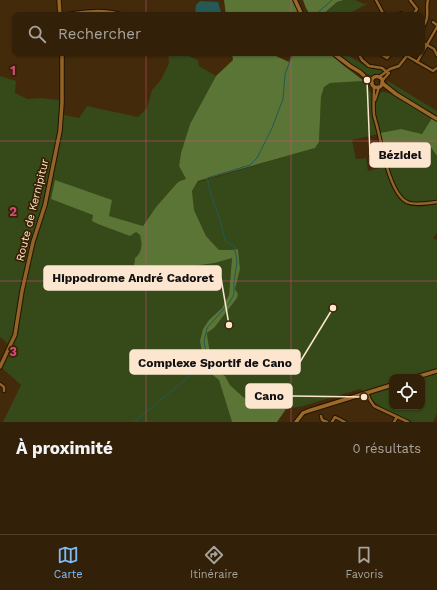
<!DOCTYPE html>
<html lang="fr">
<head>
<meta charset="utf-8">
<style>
	:root { --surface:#322008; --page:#3a2812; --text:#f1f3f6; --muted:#a8a39c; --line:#4d3e29; --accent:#7ebdf9 }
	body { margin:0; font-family:"Work Sans",sans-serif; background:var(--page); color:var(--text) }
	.controls { position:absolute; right:12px; bottom:12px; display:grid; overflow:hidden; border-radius:8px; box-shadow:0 1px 3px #0004 }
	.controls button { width:36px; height:36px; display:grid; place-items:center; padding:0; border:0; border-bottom:1px solid var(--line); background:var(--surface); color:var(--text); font:20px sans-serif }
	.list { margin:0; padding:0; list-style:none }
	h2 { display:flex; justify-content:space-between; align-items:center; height:52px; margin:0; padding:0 16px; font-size:17px }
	h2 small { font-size:13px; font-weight:400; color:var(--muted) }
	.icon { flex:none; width:22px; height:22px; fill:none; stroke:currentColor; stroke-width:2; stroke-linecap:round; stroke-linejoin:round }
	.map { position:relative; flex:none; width:437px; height:422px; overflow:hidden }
	.search { position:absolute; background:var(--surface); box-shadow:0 1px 3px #0004; left:12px; right:12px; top:12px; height:44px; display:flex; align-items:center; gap:10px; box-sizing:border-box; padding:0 14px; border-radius:8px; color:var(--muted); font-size:15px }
	.sheet { height:112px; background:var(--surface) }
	nav { display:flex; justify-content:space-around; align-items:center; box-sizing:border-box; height:56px; border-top:1px solid var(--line); background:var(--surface); font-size:11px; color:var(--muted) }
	nav a { display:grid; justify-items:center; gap:2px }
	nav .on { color:var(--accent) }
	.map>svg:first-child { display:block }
	.green { fill:#364919; fill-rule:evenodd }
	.forest { fill:#5a7535 }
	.water { fill:#245955 }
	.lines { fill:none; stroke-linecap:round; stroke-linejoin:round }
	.stream { stroke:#245955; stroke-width:1 }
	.minor-casing { stroke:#231403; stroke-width:4.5 }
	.tertiary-casing { stroke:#231403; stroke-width:5.5 }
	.secondary-casing { stroke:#231403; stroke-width:5.5 }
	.minor { stroke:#936328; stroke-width:2.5 }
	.tertiary { stroke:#936328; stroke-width:3.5 }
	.secondary { stroke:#9c692a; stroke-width:3.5 }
	.grid { fill:none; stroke:#d04c78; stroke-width:1; stroke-opacity:0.55 }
	.labels { text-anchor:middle; stroke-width:3.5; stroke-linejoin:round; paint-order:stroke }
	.street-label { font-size:11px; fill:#fce6cf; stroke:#382001 }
	.grid-label { font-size:13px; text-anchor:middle; font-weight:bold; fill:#d04c78; stroke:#382001; stroke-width:3.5; stroke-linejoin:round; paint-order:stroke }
	.leader { fill:none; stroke:#fce6cf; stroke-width:1.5 }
	.callout-dot { fill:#fce6cf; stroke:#382001; stroke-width:1.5 }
	.callout { fill:#fce6cf; stroke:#fce6cf; stroke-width:1.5 }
	.callout-label { font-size:12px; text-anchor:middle; font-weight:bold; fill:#111 }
</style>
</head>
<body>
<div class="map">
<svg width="437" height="422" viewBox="0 0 437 422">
	<rect width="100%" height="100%" fill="#432a0a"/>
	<!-- green -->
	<g class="green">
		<path d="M344 0H355L364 4 367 3V4L352 12 350 15H322L337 2Z"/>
		<path d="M168 53H181L198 60 199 66 216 76 190 124 181 153 179 166 186 179 180 181 177 183 156 207 143 226 108 216 112 200 93 215 136 232 141 235C142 243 143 252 135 258L133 272 153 277 170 269 215 263 232 258 229 295 222 308 203 329 209 372 219 380 232 422H3L21 385 2 368 12 347 0 337V76L16 81 15 93 27 99 42 98 58 100 59 101V114L79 118 87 106 138 117 147 108 152 90 161 80 169 63Z"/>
		<path d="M335 53H345L362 64 370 68 381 70 383 72C380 75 378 76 374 76 365 76 343 59 335 53Z"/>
		<path d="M364 81 372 94 378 95 381 92C392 90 422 112 432 118L422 134 401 129 352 140 356 159 366 158 368 171 388 166 385 149 423 142H427L437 156V233L433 238 436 240 437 239V413L433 422H413L382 408 360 389 303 406 286 409 269 408 251 402 243 397 230 385 225 376 217 371 211 365C211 354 208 344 207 333L214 328 237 298 238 294 235 289 240 269 238 249 231 250H219L206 236 194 210 192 191 198 182 315 148 319 142 321 97 324 87 330 83ZM392 377H422V407H392Z"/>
		<path d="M388 81 437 111V117L391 89 387 83Z"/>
	</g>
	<!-- forest -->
	<g class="forest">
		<path d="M224 0H294L299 15H226Z"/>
		<path d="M303 0H344L337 2 322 15H310L306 8Z"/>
		<path d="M232 53H276V56L289 62 293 53H329L343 65 364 81 330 83 324 87 321 97 319 142 315 148 198 181 192 191 194 210 206 236 219 250H231L238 249 240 269 235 289 238 294 237 298 214 328 207 333C208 344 211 354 211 365L217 371 225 376 230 385 243 397 251 402 269 408 286 409 277 422H232L219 380 209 372 203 357 200 341 203 329 209 320 222 308 229 295 232 258 215 263 170 269 153 277 131 280 125 276 133 272 135 258C143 252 142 243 140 235L136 232 130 236 98 224 92 221 93 215 51 199 55 180 112 200 109 216 143 226 156 207 177 183 180 181 186 179 179 166 181 153 190 124 216 76 233 60Z"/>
		<path d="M432 118 437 121V156L427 142H423L385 149 380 133 401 129 422 134Z"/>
	</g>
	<!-- water -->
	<path class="water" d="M200 1 218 2 222 15H195L196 5Z"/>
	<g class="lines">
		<!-- stream -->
		<g class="stream">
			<path d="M315 15 332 0"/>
			<path d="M134 422 187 378 206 360 207 357 204 342 207 328 230 302 234 294V283L237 261 234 245 228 243 225 240 220 220 212 198 207 178 250 165 257 158 272 128 283 99 285 74 293 53"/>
		</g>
		<defs>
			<g id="minor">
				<path d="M376 0 384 15"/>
				<path d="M410 0 417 9 413 15"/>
				<path d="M401 13 404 15"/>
				<path d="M61 15C82 12 102 8 123 15"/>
				<path d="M433 22 437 25"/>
				<path d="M422 29C424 25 427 21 427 17 428 11 426 6 428 0"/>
				<path d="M422 42 434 49 437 55"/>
				<path d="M358 53 362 60 369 66 382 68 388 73"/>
				<path d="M379 53 387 58 391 53"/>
				<path d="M402 53 433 71 437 68"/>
				<path d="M417 62 437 27"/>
				<path d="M379 77 390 69 399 66 409 53"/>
				<path d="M382 81 389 73"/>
				<path d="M374 87C374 96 373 106 374 115 375 120 377 125 378 130 382 147 390 194 407 202 415 206 428 203 437 202"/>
				<path d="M375 100 379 87"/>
				<path d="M0 384 4 387V391"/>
				<path d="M367 393 370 400 374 406 408 422"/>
				<path d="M321 416 322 420 327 422"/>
				<path d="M332 422 335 417 345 422"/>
				<path d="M394 422 397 417"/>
			</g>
			<g id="tertiary">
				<path d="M59 0 60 15"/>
				<path d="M0 367 15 335 22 291 33 242 45 205 60 131 62 103V53"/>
			</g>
			<g id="secondary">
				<path d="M295 0 302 15"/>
				<path d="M333 53 350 66 360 72 372 83"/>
				<circle cx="377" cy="82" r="5.5"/>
				<path d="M382 83 396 94 437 119"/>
				<path d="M417 377 437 371"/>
				<path d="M296 422 303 413 308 411 392 385"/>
			</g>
		</defs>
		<!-- minor casing -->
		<use href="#minor" class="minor-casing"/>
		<!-- tertiary casing -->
		<use href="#tertiary" class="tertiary-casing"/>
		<!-- secondary casing -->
		<use href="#secondary" class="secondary-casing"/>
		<!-- minor -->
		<use href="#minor" class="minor"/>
		<!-- tertiary -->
		<use href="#tertiary" class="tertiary"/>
		<!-- secondary -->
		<use href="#secondary" class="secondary"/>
	</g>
	<!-- grid -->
	<path class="grid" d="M146 0V15M291 0V15M146 53V422M291 53V422M0 141H437M0 281H437"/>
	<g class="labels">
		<!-- street labels -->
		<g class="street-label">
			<text transform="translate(32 210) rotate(-76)" y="4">Route de Kernipitur</text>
		</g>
	</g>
	<g class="grid-label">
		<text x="13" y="75">1</text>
		<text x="13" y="216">2</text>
		<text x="13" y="356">3</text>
	</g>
	<!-- callouts -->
	<path class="leader" d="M367 80L370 155M229 325L221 278M333 308L300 362M364 397L292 396"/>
	<g class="callout-dot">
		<circle cx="367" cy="80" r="4"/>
		<circle cx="229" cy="325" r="4"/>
		<circle cx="333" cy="308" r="4"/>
		<circle cx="364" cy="397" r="4"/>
	</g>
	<g class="callout">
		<rect x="370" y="143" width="60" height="24" rx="4"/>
		<rect x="44" y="266" width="177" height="24" rx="4"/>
		<rect x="130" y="350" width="170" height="24" rx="4"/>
		<rect x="246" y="384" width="46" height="24" rx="4"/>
	</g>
	<g class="callout-label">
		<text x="400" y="159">Bézidel</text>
		<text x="133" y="282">Hippodrome André Cadoret</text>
		<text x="215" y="367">Complexe Sportif de Cano</text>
		<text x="269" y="400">Cano</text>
	</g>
</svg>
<div class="controls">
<button><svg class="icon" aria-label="locate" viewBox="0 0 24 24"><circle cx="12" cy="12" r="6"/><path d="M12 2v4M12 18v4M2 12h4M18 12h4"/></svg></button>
</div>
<div class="search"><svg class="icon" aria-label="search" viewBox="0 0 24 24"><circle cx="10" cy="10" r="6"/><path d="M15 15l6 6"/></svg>Rechercher</div>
</div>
<section class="sheet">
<h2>À proximité<small>0 résultats</small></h2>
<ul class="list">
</ul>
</section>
<nav>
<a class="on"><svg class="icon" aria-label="map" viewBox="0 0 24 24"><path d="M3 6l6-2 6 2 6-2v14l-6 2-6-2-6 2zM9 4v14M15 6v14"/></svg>Carte</a>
<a><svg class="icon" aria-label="directions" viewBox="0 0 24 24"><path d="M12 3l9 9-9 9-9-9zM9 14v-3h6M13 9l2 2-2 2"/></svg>Itinéraire</a>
<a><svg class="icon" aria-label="saved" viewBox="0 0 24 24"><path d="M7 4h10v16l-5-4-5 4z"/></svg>Favoris</a>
</nav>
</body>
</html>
